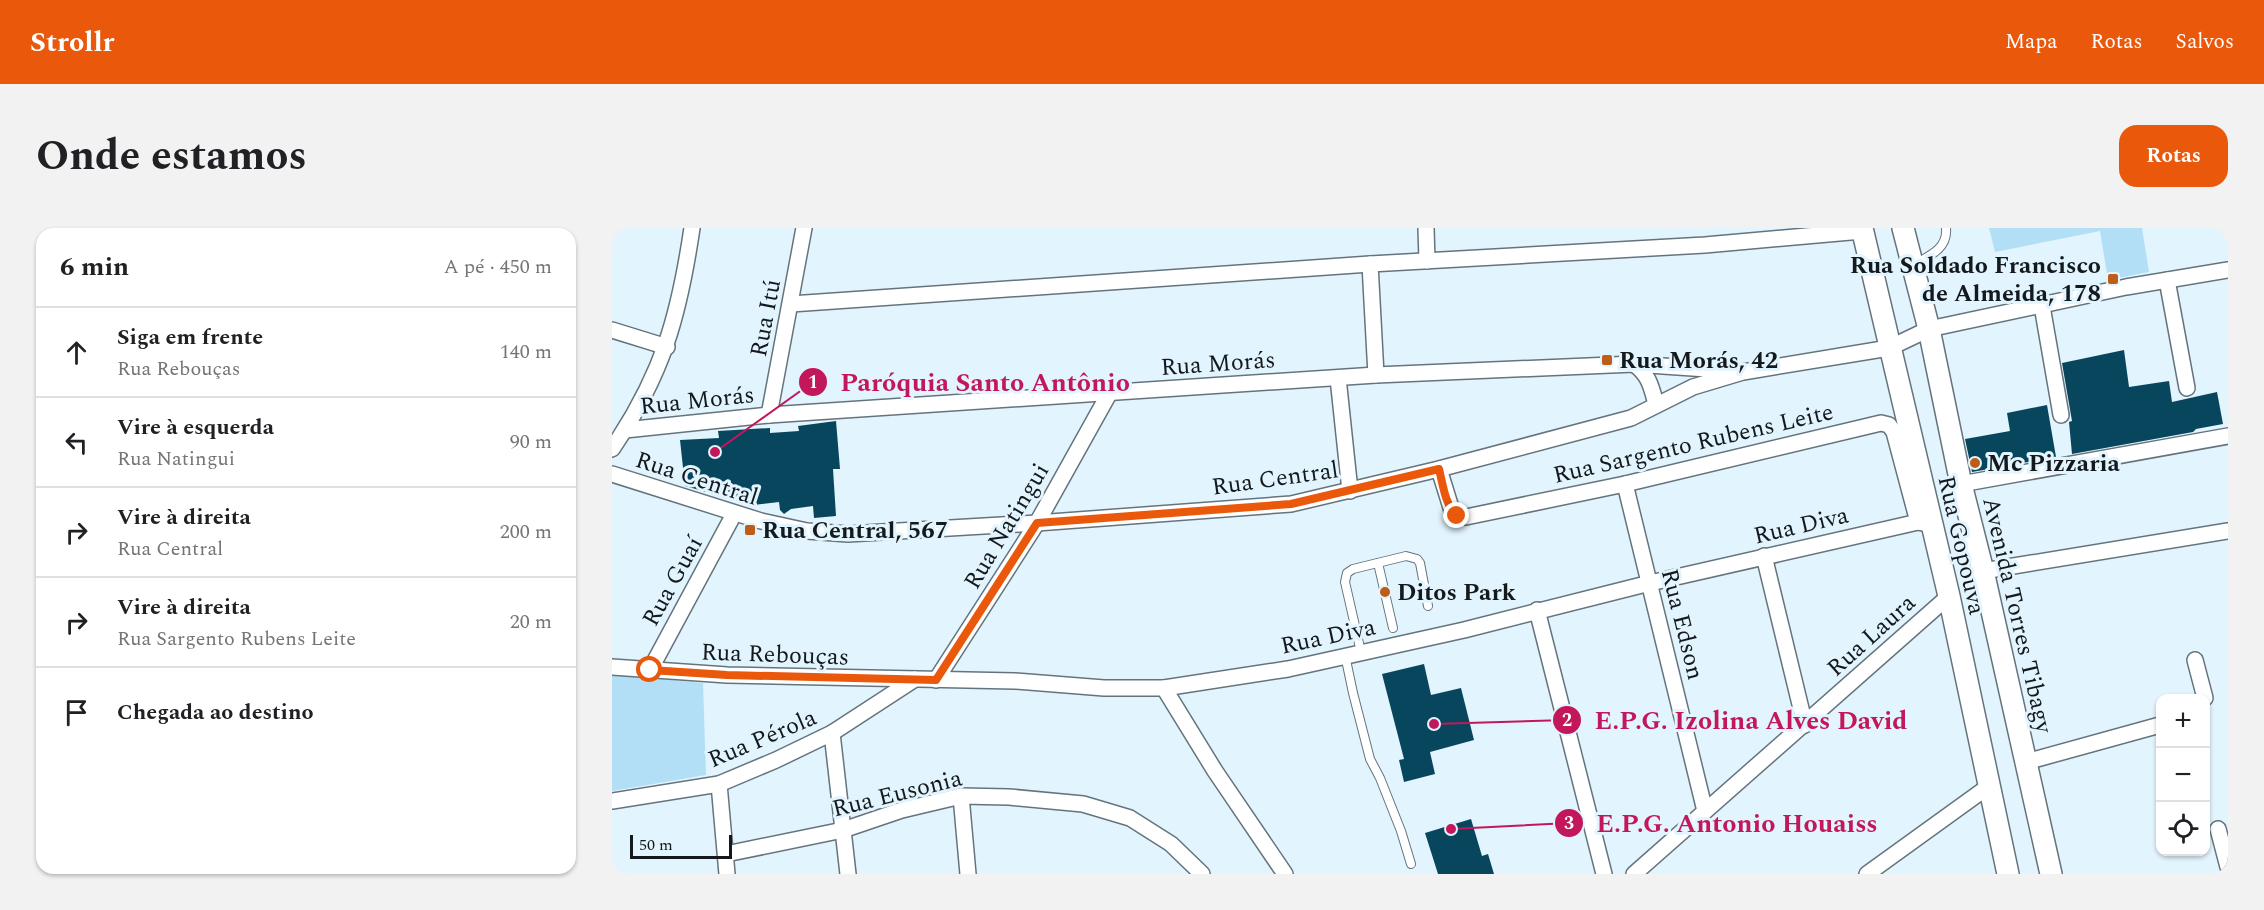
<!DOCTYPE html>
<html lang="pt">
<head>
<meta charset="utf-8">
<style>
	:root { --surface:#fff; --page:#f2f2f2; --text:#202124; --muted:#757577; --line:#e0e0e0; --accent:#ea580c }
	body { margin:0; font-family:Spectral,serif; background:var(--page); color:var(--text) }
	.controls { position:absolute; right:18px; bottom:18px; display:grid; overflow:hidden; border-radius:12px; box-shadow:0 2px 4px #0004 }
	.controls button { width:54px; height:54px; display:grid; place-items:center; padding:0; border:0; border-bottom:2px solid var(--line); background:var(--surface); color:var(--text); font:30px sans-serif }
	.scale { position:absolute; left:18px; bottom:15px; width:102px; box-sizing:border-box; padding-left:6px; border:3px solid #13191c; border-top:0; font-size:16px; line-height:21px; white-space:nowrap; color:#13191c; -webkit-text-stroke:4px #e2f4fd; paint-order:stroke }
	.stop { position:absolute; width:18px; height:18px; margin:-14px; border:4px solid #ea580c; border-radius:50%; background:#fff }
	.stop.end { background:#ea580c; border-color:#fff; box-shadow:0 2px 6px #0008 }
	.list { margin:0; padding:0; list-style:none }
	h2 { display:flex; justify-content:space-between; align-items:center; height:78px; margin:0; padding:0 24px; font-size:26px }
	h2 small { font-size:20px; font-weight:400; color:var(--muted) }
	.list li { display:grid; grid-template-columns:39px 1fr auto; gap:18px; align-items:center; box-sizing:border-box; height:90px; padding:0 24px; border-top:2px solid var(--line) }
	.list b { display:block; font-size:22px; white-space:nowrap }
	.list p { margin:0; font-size:20px; white-space:nowrap; color:var(--muted) }
	.list em { font-size:20px; font-style:normal; color:var(--muted) }
	.icon { flex:none; width:33px; height:33px; fill:none; stroke:currentColor; stroke-width:2; stroke-linecap:round; stroke-linejoin:round }
	.map { position:relative; flex:none; width:1616px; height:646px; overflow:hidden; border-radius:18px }
	header { display:flex; align-items:center; gap:36px; box-sizing:border-box; height:84px; padding:0 30px; background:var(--accent); color:#fff }
	header strong { font-size:28px }
	nav { display:flex; gap:33px; margin-inline-start:auto; font-size:21px }
	.intro { display:flex; align-items:center; justify-content:space-between; box-sizing:border-box; height:144px; padding:0 36px }
	h1 { margin:0; font-size:42px }
	.button { padding:15px 27px; border-radius:18px; background:var(--accent); color:#fff; font-size:21px; font-weight:700 }
	main { display:flex; gap:36px; padding:0 36px }
	aside { flex:1; background:var(--surface); border-radius:18px; box-shadow:0 2px 4px #0004 }
	.map>svg:first-child { display:block }
	.green { fill:#b3dff6 }
	.building { fill:#08465e }
	.lines { fill:none; stroke-linecap:round; stroke-linejoin:round }
	.lane-casing { stroke:#65747c; stroke-width:10 }
	.street-casing { stroke:#65747c; stroke-width:18 }
	.secondary-casing { stroke:#65747c; stroke-width:24 }
	.lane { stroke:#fff; stroke-width:8 }
	.street { stroke:#fff; stroke-width:15 }
	.secondary { stroke:#fff; stroke-width:21 }
	.route { stroke:#ea580c; stroke-width:8 }
	.poi-dot { fill:#bd5d18; stroke:#e2f4fd; stroke-width:2 }
	.labels { text-anchor:middle; stroke-width:6; stroke-linejoin:round; paint-order:stroke }
	.poi-label { font-size:24px; font-weight:bold; fill:#13191c; stroke:#e2f4fd; text-anchor:start }
	.street-label { font-size:24px; fill:#13191c; stroke:#e2f4fd }
	.leader { fill:none; stroke:#c2185b; stroke-width:2 }
	.callout-dot { fill:#c2185b; stroke:#e2f4fd; stroke-width:2 }
	.mark-label { font-size:18px; text-anchor:middle; font-weight:bold; fill:#fff }
	.callout-label { font-size:26px; text-anchor:middle; font-weight:bold; fill:#c2185b; stroke:#e2f4fd; stroke-width:6; stroke-linejoin:round; paint-order:stroke }
</style>
</head>
<body>
<header>
<strong>Strollr</strong>
<nav><a>Mapa</a><a>Rotas</a><a>Salvos</a></nav>
</header>
<div class="intro"><h1>Onde estamos</h1><a class="button">Rotas</a></div>
<main>
<aside>
<h2>6 min<small>A pé · 450 m</small></h2>
<ul class="list">
<li><svg class="icon" aria-label="ahead" viewBox="0 0 24 24"><path d="M12 20V5M6 11l6-6 6 6"/></svg><div><b>Siga em frente</b><p>Rua Rebouças</p></div><em>140 m</em></li>
<li><svg class="icon" aria-label="left" viewBox="0 0 24 24"><path d="M17 20v-9H6M10 6l-5 5 5 5"/></svg><div><b>Vire à esquerda</b><p>Rua Natingui</p></div><em>90 m</em></li>
<li><svg class="icon" aria-label="right" viewBox="0 0 24 24"><path d="M7 20v-9h11M14 6l5 5-5 5"/></svg><div><b>Vire à direita</b><p>Rua Central</p></div><em>200 m</em></li>
<li><svg class="icon" aria-label="right" viewBox="0 0 24 24"><path d="M7 20v-9h11M14 6l5 5-5 5"/></svg><div><b>Vire à direita</b><p>Rua Sargento Rubens Leite</p></div><em>20 m</em></li>
<li><svg class="icon" aria-label="arrive" viewBox="0 0 24 24"><path d="M6 21V4h12l-3 4 3 4H6"/></svg><div><b>Chegada ao destino</b></div></li>
</ul>
</aside>
<div class="map">
<svg width="1616" height="646" viewBox="0 0 1616 646">
	<rect width="100%" height="100%" fill="#e2f4fd"/>
	<!-- green -->
	<g class="green">
		<path d="M1377 0H1530L1537 44 1496 52 1488 3 1383 24Z"/>
		<path d="M0 446 91 455 94 547 0 563Z"/>
	</g>
	<!-- building -->
	<g class="building">
		<path d="M1512 122 1517 159 1557 153 1560 174 1605 164 1611 196 1584 201 1581 204 1460 226 1457 194 1460 193 1450 135Z"/>
		<path d="M1435 177 1444 229 1360 244 1353 211 1398 203 1395 185Z"/>
		<path d="M224 193 228 241H221L224 288 202 290 201 278 179 281 172 286 168 282 167 274 141 277 73 258 68 212 107 210 106 203 158 200V205L187 203 186 198Z"/>
		<path d="M812 436 819 467 849 460 862 512 818 524 823 546 792 554 787 532 792 531 770 446Z"/>
		<path d="M859 591 870 628 876 626 882 646H826L813 605Z"/>
	</g>
	<g class="lines">
		<defs>
			<g id="lane">
				<path d="M1301 37C1317 28 1336 21 1334 0"/>
				<path d="M766 335 781 400"/>
				<path d="M749 424 733 354 735 345 741 341 794 328 805 331 808 335 816 378"/>
				<path d="M733 427 741 465 758 531 768 550 789 603 799 636"/>
			</g>
			<g id="street">
				<path d="M814 0 815 33"/>
				<path d="M758 36 764 147"/>
				<path d="M1555 52 1575 160"/>
				<path d="M179 76 758 36 1093 17 1250 3"/>
				<path d="M1430 78 1449 187"/>
				<path d="M0 102 55 119"/>
				<path d="M1022 136C1037 147 1039 158 1044 176"/>
				<path d="M726 150 738 263"/>
				<path d="M157 187 192 0"/>
				<path d="M13 202 157 187 764 147 1022 136 1124 143"/>
				<path d="M0 221C51 146 67 88 80 0"/>
				<path d="M827 241 840 283 845 288 854 289 1013 256 1269 195 1277 197 1282 204 1306 294"/>
				<path d="M0 246 149 293 195 303 236 306 425 295 679 276 827 241 1019 190 1081 159 1131 144 1277 120 1317 101 1514 59 1616 42"/>
				<path d="M1013 256 1093 583"/>
				<path d="M1349 256 1616 208"/>
				<path d="M1152 328 1193 497"/>
				<path d="M1371 343 1616 303"/>
				<path d="M925 382 992 646"/>
				<path d="M1583 432 1593 470"/>
				<path d="M0 439 115 447 403 453 492 460H552L676 441 852 402 1038 355 1306 294 1320 297"/>
				<path d="M38 442 122 286"/>
				<path d="M324 452 425 295 498 164"/>
				<path d="M552 460 603 543 673 646"/>
				<path d="M220 505 236 646"/>
				<path d="M1414 534 1548 497"/>
				<path d="M107 556 115 646"/>
				<path d="M349 568 356 646"/>
				<path d="M0 573 107 556 164 532 220 505 303 451"/>
				<path d="M1606 601 1616 639"/>
				<path d="M114 626 231 602 290 582 349 568 397 569 471 576 518 590 559 616 590 646"/>
				<path d="M1022 646 1337 368"/>
				<path d="M1255 646 1377 558"/>
			</g>
			<g id="secondary">
				<path d="M1250 0 1337 368 1396 646"/>
				<path d="M1291 0 1317 101 1349 256 1371 343 1439 646"/>
			</g>
		</defs>
		<!-- lane casing -->
		<use href="#lane" class="lane-casing"/>
		<!-- street casing -->
		<use href="#street" class="street-casing"/>
		<!-- secondary casing -->
		<use href="#secondary" class="secondary-casing"/>
		<!-- lane -->
		<use href="#lane" class="lane"/>
		<!-- street -->
		<use href="#street" class="street"/>
		<!-- secondary -->
		<use href="#secondary" class="secondary"/>
	</g>
	<g class="lines">
		<!-- route -->
		<path class="route" d="M38 442 115 447 324 452 425 295 679 276 827 241C831 257 833 277 845 288"/>
	</g>
	<!-- markers -->
	<g class="poi-dot">
		<rect x="1495" y="45" width="12" height="12" rx="3"/>
		<rect x="989" y="126" width="12" height="12" rx="3"/>
		<circle cx="1363" cy="235" r="6"/>
		<rect x="132" y="296" width="12" height="12" rx="3"/>
		<circle cx="773" cy="364" r="6"/>
	</g>
	<g class="labels">
		<!-- poi labels -->
		<g class="poi-label">
			<text x="1489" y="45" text-anchor="end">Rua Soldado Francisco<tspan x="1489" dy="28">de Almeida, 178</tspan></text>
			<text x="1007" y="140">Rua Morás, 42</text>
			<text x="1375" y="243">Mc Pizzaria</text>
			<text x="150" y="310">Rua Central, 567</text>
			<text x="785" y="372">Ditos Park</text>
		</g>
		<!-- street labels -->
		<g class="street-label">
			<text transform="translate(153 90) rotate(-79)" y="8">Rua Itú</text>
			<text transform="translate(606 135) rotate(-4)" y="8">Rua Morás</text>
			<text transform="translate(85 172) rotate(-6)" y="8">Rua Morás</text>
			<text transform="translate(1081 215) rotate(-13)" y="8">Rua Sargento Rubens Leite</text>
			<text transform="translate(85 250) rotate(18)" y="8">Rua Central</text>
			<text transform="translate(663 250) rotate(-8)" y="8">Rua Central</text>
			<text transform="translate(1189 297) rotate(-13)" y="8">Rua Diva</text>
			<text transform="translate(394 298) rotate(-59)" y="8">Rua Natingui</text>
			<text transform="translate(1350 317) rotate(77)" y="8">Rua Gopouva</text>
			<text transform="translate(60 353) rotate(-61)" y="8">Rua Guaí</text>
			<text transform="translate(1406 387) rotate(77)" y="8">Avenida Torres Tibagy</text>
			<text transform="translate(1071 396) rotate(76)" y="8">Rua Edson</text>
			<text transform="translate(1259 407) rotate(-42)" y="8">Rua Laura</text>
			<text transform="translate(716 408) rotate(-12)" y="8">Rua Diva</text>
			<text transform="translate(163 426) rotate(2)" y="8">Rua Rebouças</text>
			<text transform="translate(150 510) rotate(-23)" y="8">Rua Pérola</text>
			<text transform="translate(285 565) rotate(-14)" y="8">Rua Eusonia</text>
		</g>
	</g>
	<!-- callouts -->
	<path class="leader" d="M103 224L201 154M822 496L955 492M839 601L957 595"/>
	<g class="callout-dot">
		<circle cx="103" cy="224" r="6"/>
		<circle cx="822" cy="496" r="6"/>
		<circle cx="839" cy="601" r="6"/>
		<circle cx="201" cy="154" r="15"/>
		<circle cx="955" cy="492" r="15"/>
		<circle cx="957" cy="595" r="15"/>
	</g>
	<g class="mark-label">
		<text x="201" y="160">1</text>
		<text x="955" y="498">2</text>
		<text x="957" y="601">3</text>
	</g>
	<g class="callout-label">
		<text x="373" y="163">Paróquia Santo Antônio</text>
		<text x="1139" y="501">E.P.G. Izolina Alves David</text>
		<text x="1125" y="604">E.P.G. Antonio Houaiss</text>
	</g>
</svg>
<div class="controls">
<button>+</button>
<button>−</button>
<button><svg class="icon" aria-label="locate" viewBox="0 0 24 24"><circle cx="12" cy="12" r="6"/><path d="M12 2v4M12 18v4M2 12h4M18 12h4"/></svg></button>
</div>
<div class="scale">50 m</div>
<div class="stop" style="left:38px;top:442px"></div>
<div class="stop end" style="left:845px;top:288px"></div>
</div>
</main>
</body>
</html>
